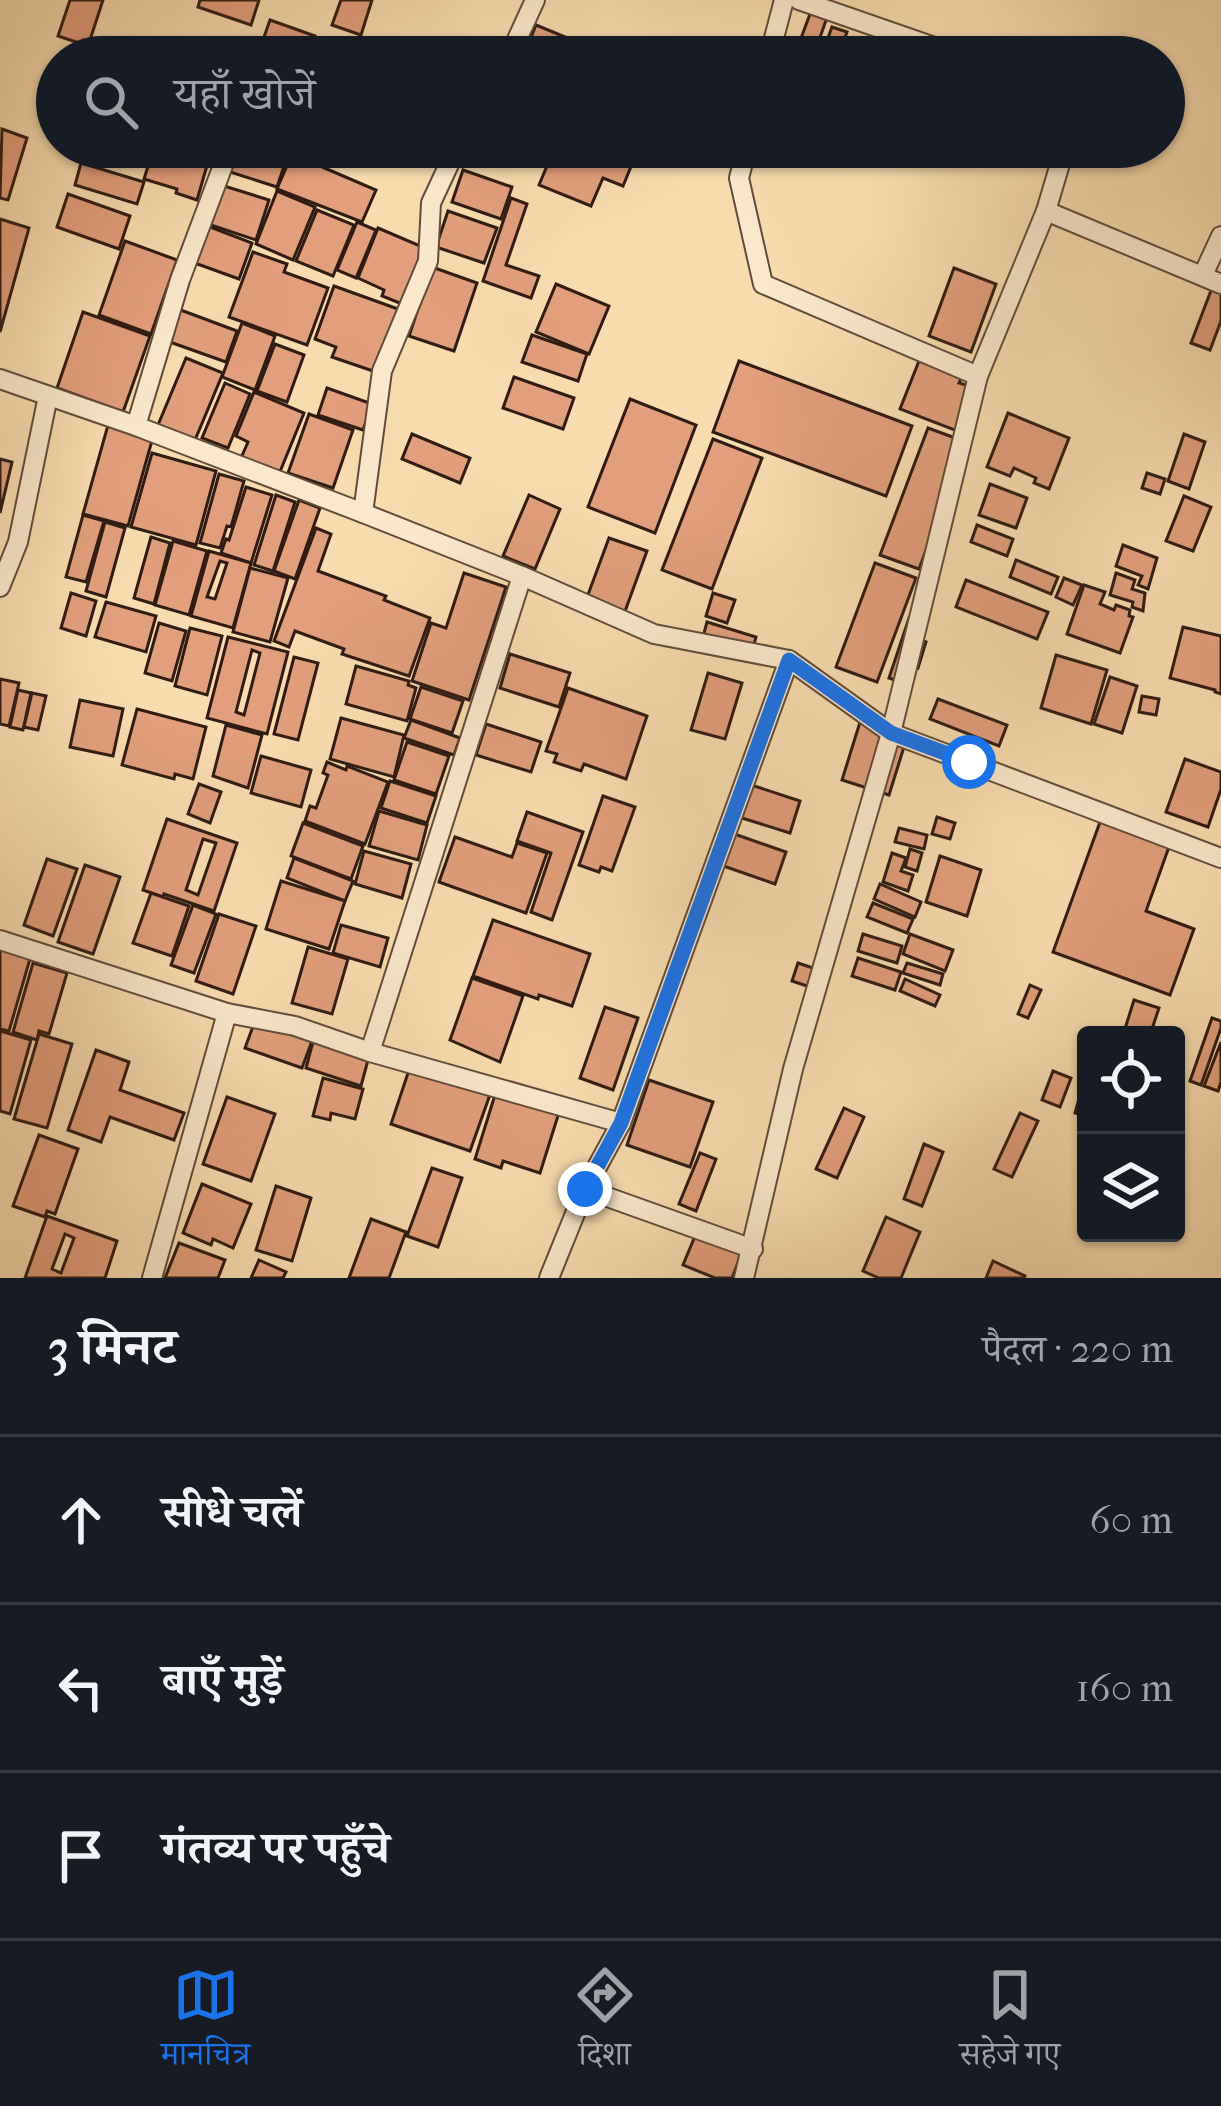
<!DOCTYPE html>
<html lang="hi">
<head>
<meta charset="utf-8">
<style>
	:root { --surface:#171b24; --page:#20242c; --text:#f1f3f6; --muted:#9ea1a6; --line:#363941; --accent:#1a73e8 }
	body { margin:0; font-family:"IM FELL French Canon","Noto Serif Devanagari",serif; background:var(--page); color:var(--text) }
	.controls { position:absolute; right:36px; bottom:36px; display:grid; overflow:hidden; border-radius:12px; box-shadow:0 3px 9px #0004 }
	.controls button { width:108px; height:108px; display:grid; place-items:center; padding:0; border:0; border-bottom:3px solid var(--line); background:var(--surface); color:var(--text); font:60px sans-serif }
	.stop { position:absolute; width:36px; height:36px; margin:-27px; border:9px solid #1a73e8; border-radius:50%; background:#fff }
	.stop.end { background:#1a73e8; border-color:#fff; box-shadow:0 3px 12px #0008 }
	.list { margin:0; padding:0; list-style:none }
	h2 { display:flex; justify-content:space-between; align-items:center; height:156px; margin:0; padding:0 48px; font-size:51px }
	h2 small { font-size:39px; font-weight:400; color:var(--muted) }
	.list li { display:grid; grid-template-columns:78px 1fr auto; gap:36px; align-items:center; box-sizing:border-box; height:168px; padding:0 48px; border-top:3px solid var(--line) }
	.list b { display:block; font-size:45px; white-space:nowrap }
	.list em { font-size:39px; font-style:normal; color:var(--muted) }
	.icon { flex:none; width:66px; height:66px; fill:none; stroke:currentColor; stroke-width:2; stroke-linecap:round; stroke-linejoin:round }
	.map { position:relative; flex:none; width:1221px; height:1278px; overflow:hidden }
	.search { position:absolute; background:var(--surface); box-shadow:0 3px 9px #0004; left:36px; right:36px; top:36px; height:132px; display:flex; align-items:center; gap:30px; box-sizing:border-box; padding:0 42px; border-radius:66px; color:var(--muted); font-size:45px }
	.sheet { height:660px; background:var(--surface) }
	nav { display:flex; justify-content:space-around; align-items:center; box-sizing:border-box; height:168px; border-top:3px solid var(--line); background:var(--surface); font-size:33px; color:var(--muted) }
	nav a { display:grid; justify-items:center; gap:6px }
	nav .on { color:var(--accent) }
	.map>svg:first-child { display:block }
	.building { fill:#e19f7b; stroke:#301c12; stroke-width:3; fill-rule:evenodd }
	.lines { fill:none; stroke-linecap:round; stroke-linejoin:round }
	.minor-casing { stroke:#624c39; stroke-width:22 }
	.minor { stroke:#fbe8ca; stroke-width:18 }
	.route { stroke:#1a73e8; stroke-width:15 }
</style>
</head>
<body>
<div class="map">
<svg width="1221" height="1278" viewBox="0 0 1221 1278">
	<rect width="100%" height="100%" fill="#f9dcae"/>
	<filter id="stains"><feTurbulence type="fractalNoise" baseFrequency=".00167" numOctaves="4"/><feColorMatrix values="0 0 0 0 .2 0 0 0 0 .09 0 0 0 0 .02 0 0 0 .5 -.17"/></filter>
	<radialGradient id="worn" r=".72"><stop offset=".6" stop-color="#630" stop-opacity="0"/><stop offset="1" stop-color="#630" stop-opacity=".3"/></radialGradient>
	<!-- building -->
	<g class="building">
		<path d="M70 0H103L88 46 58 36Z"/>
		<path d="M200 0H259L251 25 198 7Z"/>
		<path d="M341 0H372L361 35 332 25Z"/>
		<path d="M813 6 829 12 813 57H794Z"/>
		<path d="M270 20 315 36 308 57H257Z"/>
		<path d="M536 25 592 48 588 57H523Z"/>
		<path d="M832 27 847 32 838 57H821Z"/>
		<path d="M334 42 357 49 355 57H330Z"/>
		<path d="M862 43 884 50 882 57H857Z"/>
		<path d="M424 44 463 57H419Z"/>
		<path d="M2 129 27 138 8 200 0 198Z"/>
		<path d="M154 147 208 162 197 200 176 193 177 189 144 179Z"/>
		<path d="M234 147H256L287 157 277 187 227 171Z"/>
		<path d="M555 147H639L623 186 603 178 591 206 539 185Z"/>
		<path d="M292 154 376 190 362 222 277 189Z"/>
		<path d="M81 163 144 182 137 204 75 185Z"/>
		<path d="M463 170 512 187 501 219 452 202Z"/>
		<path d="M221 185 269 200 256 240 208 224Z"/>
		<path d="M277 191 315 207 293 260 256 244Z"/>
		<path d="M68 194 130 216 119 249 57 227Z"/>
		<path d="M511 198 527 204 506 265 539 276 531 298 483 281Z"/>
		<path d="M317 210 354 225 333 276 296 261Z"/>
		<path d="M448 211 497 228 484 263 436 247Z"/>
		<path d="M0 219 29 228 0 332Z"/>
		<path d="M357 222 376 230 356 278 337 270Z"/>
		<path d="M205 225 252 243 239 279 192 262Z"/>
		<path d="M378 228 425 248 402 304 382 296 384 290 358 278Z"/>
		<path d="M125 241 177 260 151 334 99 315Z"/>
		<path d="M253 252 287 264 284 272 328 288 307 345 229 317Z"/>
		<path d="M432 267 477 283 454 351 409 336Z"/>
		<path d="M954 268 996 284 971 352 929 336Z"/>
		<path d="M556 284 609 306 589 354 536 332Z"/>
		<path d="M334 286 398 309 376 372 332 357 336 347 315 339Z"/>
		<path d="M1212 288 1221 291V321L1210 350 1191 343Z"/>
		<path d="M178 309 237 331 226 362 167 341Z"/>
		<path d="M83 312 150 336 123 412 57 388Z"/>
		<path d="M242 323 275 336 255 390 222 377Z"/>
		<path d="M532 335 587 354 578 381 522 362Z"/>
		<path d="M275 344 304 355 287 402 257 391Z"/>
		<path d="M186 358 223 373 195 440 158 425Z"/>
		<path d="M739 361 912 426 886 496 713 432Z"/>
		<path d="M919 361 962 377 959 383 981 389 957 431 900 409Z"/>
		<path d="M514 377 574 398 563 429 503 408Z"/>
		<path d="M225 383 250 394 228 448 202 438Z"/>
		<path d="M327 388 372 404 363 430 318 415Z"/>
		<path d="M254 392 304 413 279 474 241 458 248 442 236 436Z"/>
		<path d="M630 399 696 425 655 533 588 507Z"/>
		<path d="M1008 413 1069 438 1049 489 1034 483 1036 478 1014 468 1010 476 987 467Z"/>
		<path d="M309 414 353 430 333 488 288 473Z"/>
		<path d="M108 425 153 437 128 526 83 514Z"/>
		<path d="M928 428 966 442 919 569 880 555Z"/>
		<path d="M412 434 470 458 460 483 402 459Z"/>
		<path d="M1184 434 1205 442 1189 489 1168 481Z"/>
		<path d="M713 439 762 458 712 589 662 570Z"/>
		<path d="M152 453 216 471 196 545 131 527Z"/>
		<path d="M0 459 12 462 0 513Z"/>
		<path d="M1147 473 1165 479 1160 494 1142 488Z"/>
		<path d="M219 474 244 481 231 527 227 526 220 548 200 543Z"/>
		<path d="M990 484 1027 498 1016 528 979 515Z"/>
		<path d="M246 487 272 495 251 563 221 553 226 539 229 540Z"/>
		<path d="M276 495 295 502 273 571 254 565Z"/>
		<path d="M529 495 560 509 535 569 503 556Z"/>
		<path d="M1184 496 1211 507 1193 551 1166 541Z"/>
		<path d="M299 500 320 508 295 579 274 571Z"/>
		<path d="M83 515 104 521 86 582 66 577Z"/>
		<path d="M105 522 125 528 106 597 86 591Z"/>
		<path d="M977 525 1013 539 1007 556 971 542Z"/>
		<path d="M316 528 331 534 318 571 386 596 384 600 430 618 409 676 342 654 344 649 295 631 289 647 274 641Z"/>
		<path d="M151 537 170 543 154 604 134 598Z"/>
		<path d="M609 538 647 551 624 614 586 600Z"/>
		<path d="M173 541 207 551 189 615 155 605Z"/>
		<path d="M1123 545 1157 558 1148 589 1138 585 1142 576 1116 566Z"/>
		<path d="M209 551 251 563 233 628 191 616ZM220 561 227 563 215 599 207 597Z"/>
		<path d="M1016 560 1058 577 1051 594 1010 577Z"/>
		<path d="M875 563 916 578 877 682 836 667Z"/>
		<path d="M250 568 288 578 270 642 233 632Z"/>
		<path d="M464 573 506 587 469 700 412 681 431 623 446 628Z"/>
		<path d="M1116 573 1135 580 1132 589 1145 593 1143 611 1132 607 1133 602 1110 595Z"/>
		<path d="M1064 578 1082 585 1073 605 1056 597Z"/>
		<path d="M966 580 1048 612 1037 639 956 607Z"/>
		<path d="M1084 585 1105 592 1100 604 1114 610 1116 605 1130 610 1129 616 1133 617 1120 653 1067 634Z"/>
		<path d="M71 593 96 601 86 636 61 628Z"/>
		<path d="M713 593 735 600 727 623 706 616Z"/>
		<path d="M106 602 156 616 146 652 95 637Z"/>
		<path d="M909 618 924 622 918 639 926 642 918 668 909 665 903 683 889 678Z"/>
		<path d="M707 622 756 637 752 652 703 637Z"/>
		<path d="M159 623 186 631 172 681 145 673Z"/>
		<path d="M1183 627 1221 636V694L1215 692V690L1170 678Z"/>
		<path d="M190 628 222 636 207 695 175 686Z"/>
		<path d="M228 637 288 652 267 734 207 718ZM252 650 260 653 244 715 236 712Z"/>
		<path d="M510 654 570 673 559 707 500 688Z"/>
		<path d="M1056 655 1107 670 1091 724 1041 708Z"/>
		<path d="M294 657 318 663 298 740 274 734Z"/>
		<path d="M356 666 409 681 408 685 416 688 407 721 346 704Z"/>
		<path d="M708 673 742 683 725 739 691 730Z"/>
		<path d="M1110 677 1137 686 1122 733 1094 724Z"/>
		<path d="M0 679 19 683 9 726 0 724Z"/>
		<path d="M421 687 463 701 452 733 410 719Z"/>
		<path d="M568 688 647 716 626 779 584 764 581 771 554 762 557 754 546 751Z"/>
		<path d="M18 690 31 693 23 730 10 727Z"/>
		<path d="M32 693 46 696 38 730 24 727Z"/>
		<path d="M1142 696 1159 699 1156 715 1139 712Z"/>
		<path d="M938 699 1007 725 999 746 930 719Z"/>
		<path d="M80 700 123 709 113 756 70 747Z"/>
		<path d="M137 709 206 727 193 779 175 774 174 779 122 765Z"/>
		<path d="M341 718 404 735 394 777 330 759Z"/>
		<path d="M861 719 908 734 889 795 842 780Z"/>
		<path d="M411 720 460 738 454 755 404 738Z"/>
		<path d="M486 724 541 742 531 772 476 755Z"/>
		<path d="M226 725 262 735 248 788 213 776Z"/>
		<path d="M407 742 449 756 436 794 394 780Z"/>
		<path d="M261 756 311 770 301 807 251 793Z"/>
		<path d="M1185 759 1221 772V789L1208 827 1166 812Z"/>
		<path d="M327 762 346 770 347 766 388 782 365 844 305 821 310 806 316 808 328 775 323 773Z"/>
		<path d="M736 780 800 801 790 833 726 813Z"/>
		<path d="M390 781 436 796 427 823 381 808Z"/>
		<path d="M199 784 221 792 210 823 188 814Z"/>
		<path d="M603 796 635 807 612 871 601 867 599 872 579 865Z"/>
		<path d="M379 811 427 825 418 860 369 846Z"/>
		<path d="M527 812 583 832 552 920 531 912 551 853 517 841Z"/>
		<path d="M937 817 955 823 950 839 932 834Z"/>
		<path d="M167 819 237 843 214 911 164 894 163 897 143 890ZM203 839 216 843 198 895 186 890Z"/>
		<path d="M1100 822 1169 847 1146 911 1194 929 1170 995 1053 952Z"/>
		<path d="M303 823 363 846 351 879 291 856Z"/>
		<path d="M899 828 927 835 924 849 895 842Z"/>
		<path d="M723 830 786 852 775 884 712 862Z"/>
		<path d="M455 837 512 857 517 843 547 853 526 913 439 882Z"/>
		<path d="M910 849 922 853 917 871 905 867Z"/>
		<path d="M364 851 411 864 402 898 355 884Z"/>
		<path d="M892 853 906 858 901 871 913 875 908 891 883 882Z"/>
		<path d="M940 856 981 870 967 916 926 902Z"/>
		<path d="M294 858 353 881 345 901 287 878Z"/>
		<path d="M47 859 77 869 53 936 24 925Z"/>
		<path d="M85 865 120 877 93 954 58 942Z"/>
		<path d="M281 881 345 901 329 949 266 929Z"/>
		<path d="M880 884 921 902 915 917 874 899Z"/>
		<path d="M151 893 189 906 172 956 133 943Z"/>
		<path d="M873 903 913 919 907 933 867 917Z"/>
		<path d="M193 905 216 914 194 973 171 965Z"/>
		<path d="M219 914 256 926 233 994 196 981Z"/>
		<path d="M493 920 590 954 572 1006 539 995 538 999 473 976Z"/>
		<path d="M341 925 388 938 380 967 333 953Z"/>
		<path d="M863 934 902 946 897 963 858 951Z"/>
		<path d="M910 934 953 950 945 971 903 954Z"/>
		<path d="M0 943 32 952 9 1031 0 1029Z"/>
		<path d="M308 947 348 959 332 1014 292 1003Z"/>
		<path d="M858 958 901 972 895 990 852 976Z"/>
		<path d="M33 963 67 973 49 1034 39 1031 37 1040 13 1032Z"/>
		<path d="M798 963 816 969 810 987 792 981Z"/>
		<path d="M907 963 943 974 940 985 903 973Z"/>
		<path d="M472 978 523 996 500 1062 450 1040Z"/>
		<path d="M905 979 940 995 935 1006 900 991Z"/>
		<path d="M1030 985 1041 990 1028 1018 1018 1014Z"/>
		<path d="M1134 1000 1159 1008 1150 1035H1123Z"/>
		<path d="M605 1007 638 1018 613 1090 580 1078Z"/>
		<path d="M259 1010 316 1030 302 1068 245 1048Z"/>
		<path d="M1212 1018 1221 1021V1028L1201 1085 1190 1081Z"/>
		<path d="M0 1031 31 1040 10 1114 0 1111Z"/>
		<path d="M39 1034 72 1044 47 1128 14 1119Z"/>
		<path d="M315 1034 371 1049 361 1086 306 1068Z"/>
		<path d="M1221 1042V1082L1218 1091 1204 1086Z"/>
		<path d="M96 1050 129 1062 120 1090 184 1113 174 1140 110 1117 101 1142 68 1130Z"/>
		<path d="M412 1061 492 1089 470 1151 391 1124Z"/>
		<path d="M1053 1071 1071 1078 1060 1107 1042 1100Z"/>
		<path d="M1086 1074V1116L1075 1113Z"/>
		<path d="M323 1078 363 1089 355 1119 331 1113 330 1120 313 1116Z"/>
		<path d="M649 1080 713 1102 690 1167 627 1145Z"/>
		<path d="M499 1082 562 1103 540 1173 503 1161 501 1168 475 1159Z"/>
		<path d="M227 1097 275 1114 251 1181 203 1164Z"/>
		<path d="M844 1108 864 1117 837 1178 816 1169Z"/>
		<path d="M1020 1113 1038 1121 1012 1177 994 1169Z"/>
		<path d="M39 1135 78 1149 55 1214 47 1211 45 1217 13 1206Z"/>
		<path d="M924 1144 943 1152 922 1206 904 1199Z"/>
		<path d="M700 1153 716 1159 696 1211 679 1204Z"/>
		<path d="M432 1168 462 1178 438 1247 407 1236Z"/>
		<path d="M202 1184 251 1204 233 1248 213 1239 211 1245 183 1233Z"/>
		<path d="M276 1186 311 1198 292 1261 256 1250Z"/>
		<path d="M47 1216 117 1241 105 1278H25ZM65 1234 74 1238 61 1273 52 1269Z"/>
		<path d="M886 1217 920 1232 901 1278H879L863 1271Z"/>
		<path d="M371 1219 406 1232 389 1278H349Z"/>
		<path d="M698 1229 744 1247 732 1278H715L683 1265Z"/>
		<path d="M179 1243 225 1260 218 1278H165Z"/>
		<path d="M259 1260 286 1272 283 1278H251Z"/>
		<path d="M993 1261 1025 1276 1024 1278H986Z"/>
	</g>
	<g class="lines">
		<defs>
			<g id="minor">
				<path d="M799 0 963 57"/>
				<path d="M509 57 535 0"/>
				<path d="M769 57 784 0"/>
				<path d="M747 147 739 178 763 284 978 376"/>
				<path d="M1046 211 1221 284"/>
				<path d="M1203 275 1221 236"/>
				<path d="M0 379 136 426 363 513 522 576 654 634 789 660 891 733 1221 858"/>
				<path d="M136 426 180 280 230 147"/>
				<path d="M363 513 382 371 428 261 431 203 457 147"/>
				<path d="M0 587 18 542 48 396"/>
				<path d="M0 940 227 1013 295 1026 370 1052 621 1123"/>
				<path d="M370 1052 522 576"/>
				<path d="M585 1189 753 1249"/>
				<path d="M152 1278 227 1013"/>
				<path d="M549 1278 585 1189 621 1123 789 660"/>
				<path d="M744 1278 793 1069 891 733 978 376 1046 211 1065 147"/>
			</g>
		</defs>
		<!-- minor casing -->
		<use href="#minor" class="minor-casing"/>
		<!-- minor -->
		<use href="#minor" class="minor"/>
	</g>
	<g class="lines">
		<!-- route -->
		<path class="route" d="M585 1189 621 1123 789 660 891 733 969 762"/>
	</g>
	<rect width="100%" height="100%" filter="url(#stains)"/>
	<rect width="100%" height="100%" fill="url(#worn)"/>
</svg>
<div class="controls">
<button><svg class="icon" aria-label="locate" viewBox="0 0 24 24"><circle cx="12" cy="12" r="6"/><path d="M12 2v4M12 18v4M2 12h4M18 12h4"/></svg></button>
<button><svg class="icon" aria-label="layers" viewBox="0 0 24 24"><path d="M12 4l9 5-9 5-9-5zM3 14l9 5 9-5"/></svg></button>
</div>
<div class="stop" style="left:969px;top:762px"></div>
<div class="stop end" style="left:585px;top:1189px"></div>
<div class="search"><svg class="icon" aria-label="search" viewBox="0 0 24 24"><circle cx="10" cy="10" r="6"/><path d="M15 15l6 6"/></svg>यहाँ खोजें</div>
</div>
<section class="sheet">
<h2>3 मिनट<small>पैदल · 220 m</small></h2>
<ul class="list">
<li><svg class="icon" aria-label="ahead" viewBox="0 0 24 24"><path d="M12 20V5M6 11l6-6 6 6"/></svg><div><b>सीधे चलें</b></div><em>60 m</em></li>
<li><svg class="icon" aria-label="left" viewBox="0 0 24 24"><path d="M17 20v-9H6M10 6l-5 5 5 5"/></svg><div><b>बाएँ मुड़ें</b></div><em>160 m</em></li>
<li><svg class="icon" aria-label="arrive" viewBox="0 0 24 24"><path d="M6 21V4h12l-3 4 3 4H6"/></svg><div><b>गंतव्य पर पहुँचे</b></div></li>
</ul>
</section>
<nav>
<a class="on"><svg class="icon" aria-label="map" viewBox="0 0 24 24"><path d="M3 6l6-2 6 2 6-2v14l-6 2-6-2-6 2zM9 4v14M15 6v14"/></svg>मानचित्र</a>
<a><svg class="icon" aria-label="directions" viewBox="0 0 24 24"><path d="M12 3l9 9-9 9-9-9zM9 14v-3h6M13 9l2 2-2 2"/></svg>दिशा</a>
<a><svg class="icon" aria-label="saved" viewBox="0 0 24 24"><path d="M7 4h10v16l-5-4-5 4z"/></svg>सहेजे गए</a>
</nav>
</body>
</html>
